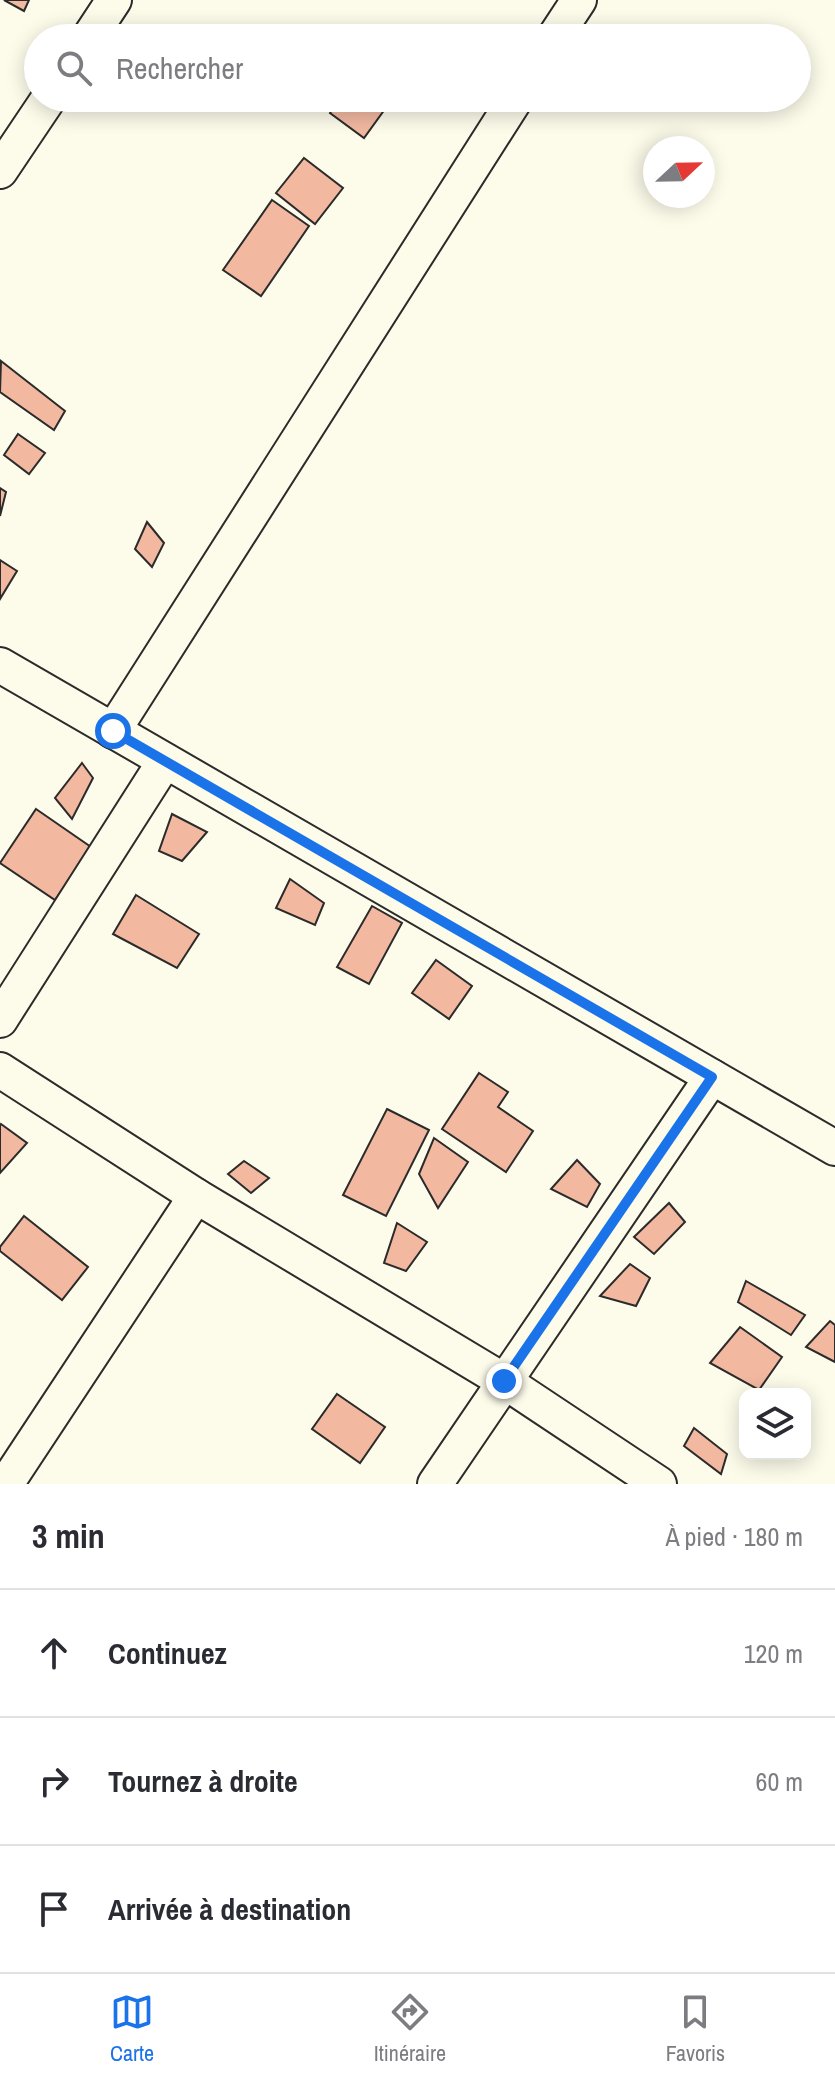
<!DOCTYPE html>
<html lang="fr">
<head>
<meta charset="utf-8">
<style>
	:root { --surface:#fff; --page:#f7f7f7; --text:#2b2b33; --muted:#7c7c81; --line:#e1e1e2; --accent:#1a73e8 }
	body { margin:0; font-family:"Archivo Narrow",sans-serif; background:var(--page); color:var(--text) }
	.controls { position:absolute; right:24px; bottom:24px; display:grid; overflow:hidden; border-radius:16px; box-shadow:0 4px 20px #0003 }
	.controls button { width:72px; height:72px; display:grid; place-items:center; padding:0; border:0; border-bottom:2px solid var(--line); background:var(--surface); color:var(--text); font:40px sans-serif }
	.compass { position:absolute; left:643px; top:136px; width:72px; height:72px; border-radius:50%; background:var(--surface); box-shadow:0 4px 20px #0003; rotate:68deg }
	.stop { position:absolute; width:24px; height:24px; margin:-18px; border:6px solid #1a73e8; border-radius:50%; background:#fff }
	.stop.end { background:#1a73e8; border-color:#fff; box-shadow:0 2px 8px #0008 }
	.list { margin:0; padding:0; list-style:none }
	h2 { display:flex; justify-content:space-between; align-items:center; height:104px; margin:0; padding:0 32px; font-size:34px }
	h2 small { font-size:26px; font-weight:400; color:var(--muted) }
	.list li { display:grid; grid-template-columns:52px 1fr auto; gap:24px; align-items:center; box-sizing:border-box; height:128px; padding:0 32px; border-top:2px solid var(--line) }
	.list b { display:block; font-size:30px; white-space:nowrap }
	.list em { font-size:26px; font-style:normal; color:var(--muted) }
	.icon { flex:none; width:44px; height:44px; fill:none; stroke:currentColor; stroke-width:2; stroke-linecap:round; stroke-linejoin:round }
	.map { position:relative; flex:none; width:835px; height:1484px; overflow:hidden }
	.search { position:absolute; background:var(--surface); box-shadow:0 4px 20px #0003; left:24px; right:24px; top:24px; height:88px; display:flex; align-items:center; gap:20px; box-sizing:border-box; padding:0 28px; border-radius:44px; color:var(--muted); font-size:30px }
	.sheet { height:488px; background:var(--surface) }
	nav { display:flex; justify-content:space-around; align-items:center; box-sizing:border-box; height:112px; border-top:2px solid var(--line); background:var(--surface); font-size:22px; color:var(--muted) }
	nav a { display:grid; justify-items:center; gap:4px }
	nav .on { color:var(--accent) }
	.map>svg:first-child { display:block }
	.building { fill:#f2b8a0; stroke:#2b2b2b; stroke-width:2 }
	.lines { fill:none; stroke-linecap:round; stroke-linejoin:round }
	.minor-casing { stroke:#2b2b2b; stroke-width:38 }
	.minor { stroke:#fdfbea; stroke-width:34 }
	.route { stroke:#1a73e8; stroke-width:10 }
</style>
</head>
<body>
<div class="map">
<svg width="835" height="1484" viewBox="0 0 835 1484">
	<rect width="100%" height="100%" fill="#fdfbea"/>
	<!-- building -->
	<g class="building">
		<path d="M4 0H29L24 11Z"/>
		<path d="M341 98H369L385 109 364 138 330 113Z"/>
		<path d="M379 98H401L392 109Z"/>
		<path d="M304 158 343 188 315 224 276 193Z"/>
		<path d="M272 200 309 226 261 296 223 270Z"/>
		<path d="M1 361 65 411 54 430 0 392Z"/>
		<path d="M18 434 45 453 29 474 4 455Z"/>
		<path d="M0 488 6 492 0 516Z"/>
		<path d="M147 522 164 543 152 567 135 549Z"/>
		<path d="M0 560 17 571 0 599Z"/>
		<path d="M82 763 93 778 72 819 55 798Z"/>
		<path d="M36 809 91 847 55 900 0 863Z"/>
		<path d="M172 814 207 832 182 861 159 851Z"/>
		<path d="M290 879 324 903 315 925 276 908Z"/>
		<path d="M136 895 199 934 177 968 113 934Z"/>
		<path d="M372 906 402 923 369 984 337 967Z"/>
		<path d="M436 960 472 986 449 1019 412 993Z"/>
		<path d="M479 1073 508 1092 498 1107 533 1131 506 1172 442 1129Z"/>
		<path d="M387 1109 429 1130 386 1216 343 1195Z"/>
		<path d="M1 1124 27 1143 0 1173V1126Z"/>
		<path d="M434 1138 468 1162 438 1208 419 1174Z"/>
		<path d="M577 1160 600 1184 587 1207 551 1189Z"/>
		<path d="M244 1161 269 1178 251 1193 228 1174Z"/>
		<path d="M669 1203 685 1222 654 1254 634 1237Z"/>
		<path d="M24 1216 88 1267 62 1300 0 1251V1247Z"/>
		<path d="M397 1223 427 1242 406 1271 384 1263Z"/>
		<path d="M630 1264 650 1278 636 1306 600 1296Z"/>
		<path d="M746 1281 805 1315 791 1335 738 1302Z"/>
		<path d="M830 1321 835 1325V1362L806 1347Z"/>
		<path d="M740 1327 782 1357 759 1390 710 1363Z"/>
		<path d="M337 1394 385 1427 360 1463 312 1429Z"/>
		<path d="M694 1428 727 1454 721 1474 684 1446Z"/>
	</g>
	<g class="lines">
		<defs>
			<g id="minor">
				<path d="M89 38 114 0"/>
				<path d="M554 38 579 0"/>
				<path d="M0 171 49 98"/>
				<path d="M0 665 835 1148"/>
				<path d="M113 731 516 98"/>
				<path d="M0 1020 165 761"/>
				<path d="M0 1070 196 1196 504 1381 659 1484"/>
				<path d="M6 1484 196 1196"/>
				<path d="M435 1484 712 1077"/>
			</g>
		</defs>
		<!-- minor casing -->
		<use href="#minor" class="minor-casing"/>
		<!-- minor -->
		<use href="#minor" class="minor"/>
	</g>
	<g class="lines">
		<!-- route -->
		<path class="route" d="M113 731 712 1077 504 1381"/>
	</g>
</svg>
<div class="controls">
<button><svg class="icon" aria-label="layers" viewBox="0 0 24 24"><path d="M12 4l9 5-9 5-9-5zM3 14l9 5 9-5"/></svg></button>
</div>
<svg class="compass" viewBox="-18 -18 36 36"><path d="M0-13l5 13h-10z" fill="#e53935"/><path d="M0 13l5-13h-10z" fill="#7c7c81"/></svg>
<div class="stop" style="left:113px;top:731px"></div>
<div class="stop end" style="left:504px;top:1381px"></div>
<div class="search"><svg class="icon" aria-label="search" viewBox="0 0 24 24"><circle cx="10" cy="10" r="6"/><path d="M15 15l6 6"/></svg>Rechercher</div>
</div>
<section class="sheet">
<h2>3 min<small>À pied · 180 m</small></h2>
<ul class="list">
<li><svg class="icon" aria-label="ahead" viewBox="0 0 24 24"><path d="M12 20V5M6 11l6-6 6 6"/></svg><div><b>Continuez</b></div><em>120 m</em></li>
<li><svg class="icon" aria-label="right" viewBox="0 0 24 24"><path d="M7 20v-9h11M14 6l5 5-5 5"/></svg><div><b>Tournez à droite</b></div><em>60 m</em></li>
<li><svg class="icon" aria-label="arrive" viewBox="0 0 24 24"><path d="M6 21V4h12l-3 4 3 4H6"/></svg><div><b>Arrivée à destination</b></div></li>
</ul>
</section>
<nav>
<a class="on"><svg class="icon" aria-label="map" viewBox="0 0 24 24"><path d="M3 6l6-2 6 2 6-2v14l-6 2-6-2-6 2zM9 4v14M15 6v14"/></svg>Carte</a>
<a><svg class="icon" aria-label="directions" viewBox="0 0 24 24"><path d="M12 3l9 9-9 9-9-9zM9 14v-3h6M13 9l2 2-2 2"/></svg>Itinéraire</a>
<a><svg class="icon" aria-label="saved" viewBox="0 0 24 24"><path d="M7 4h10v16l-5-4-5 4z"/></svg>Favoris</a>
</nav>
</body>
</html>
